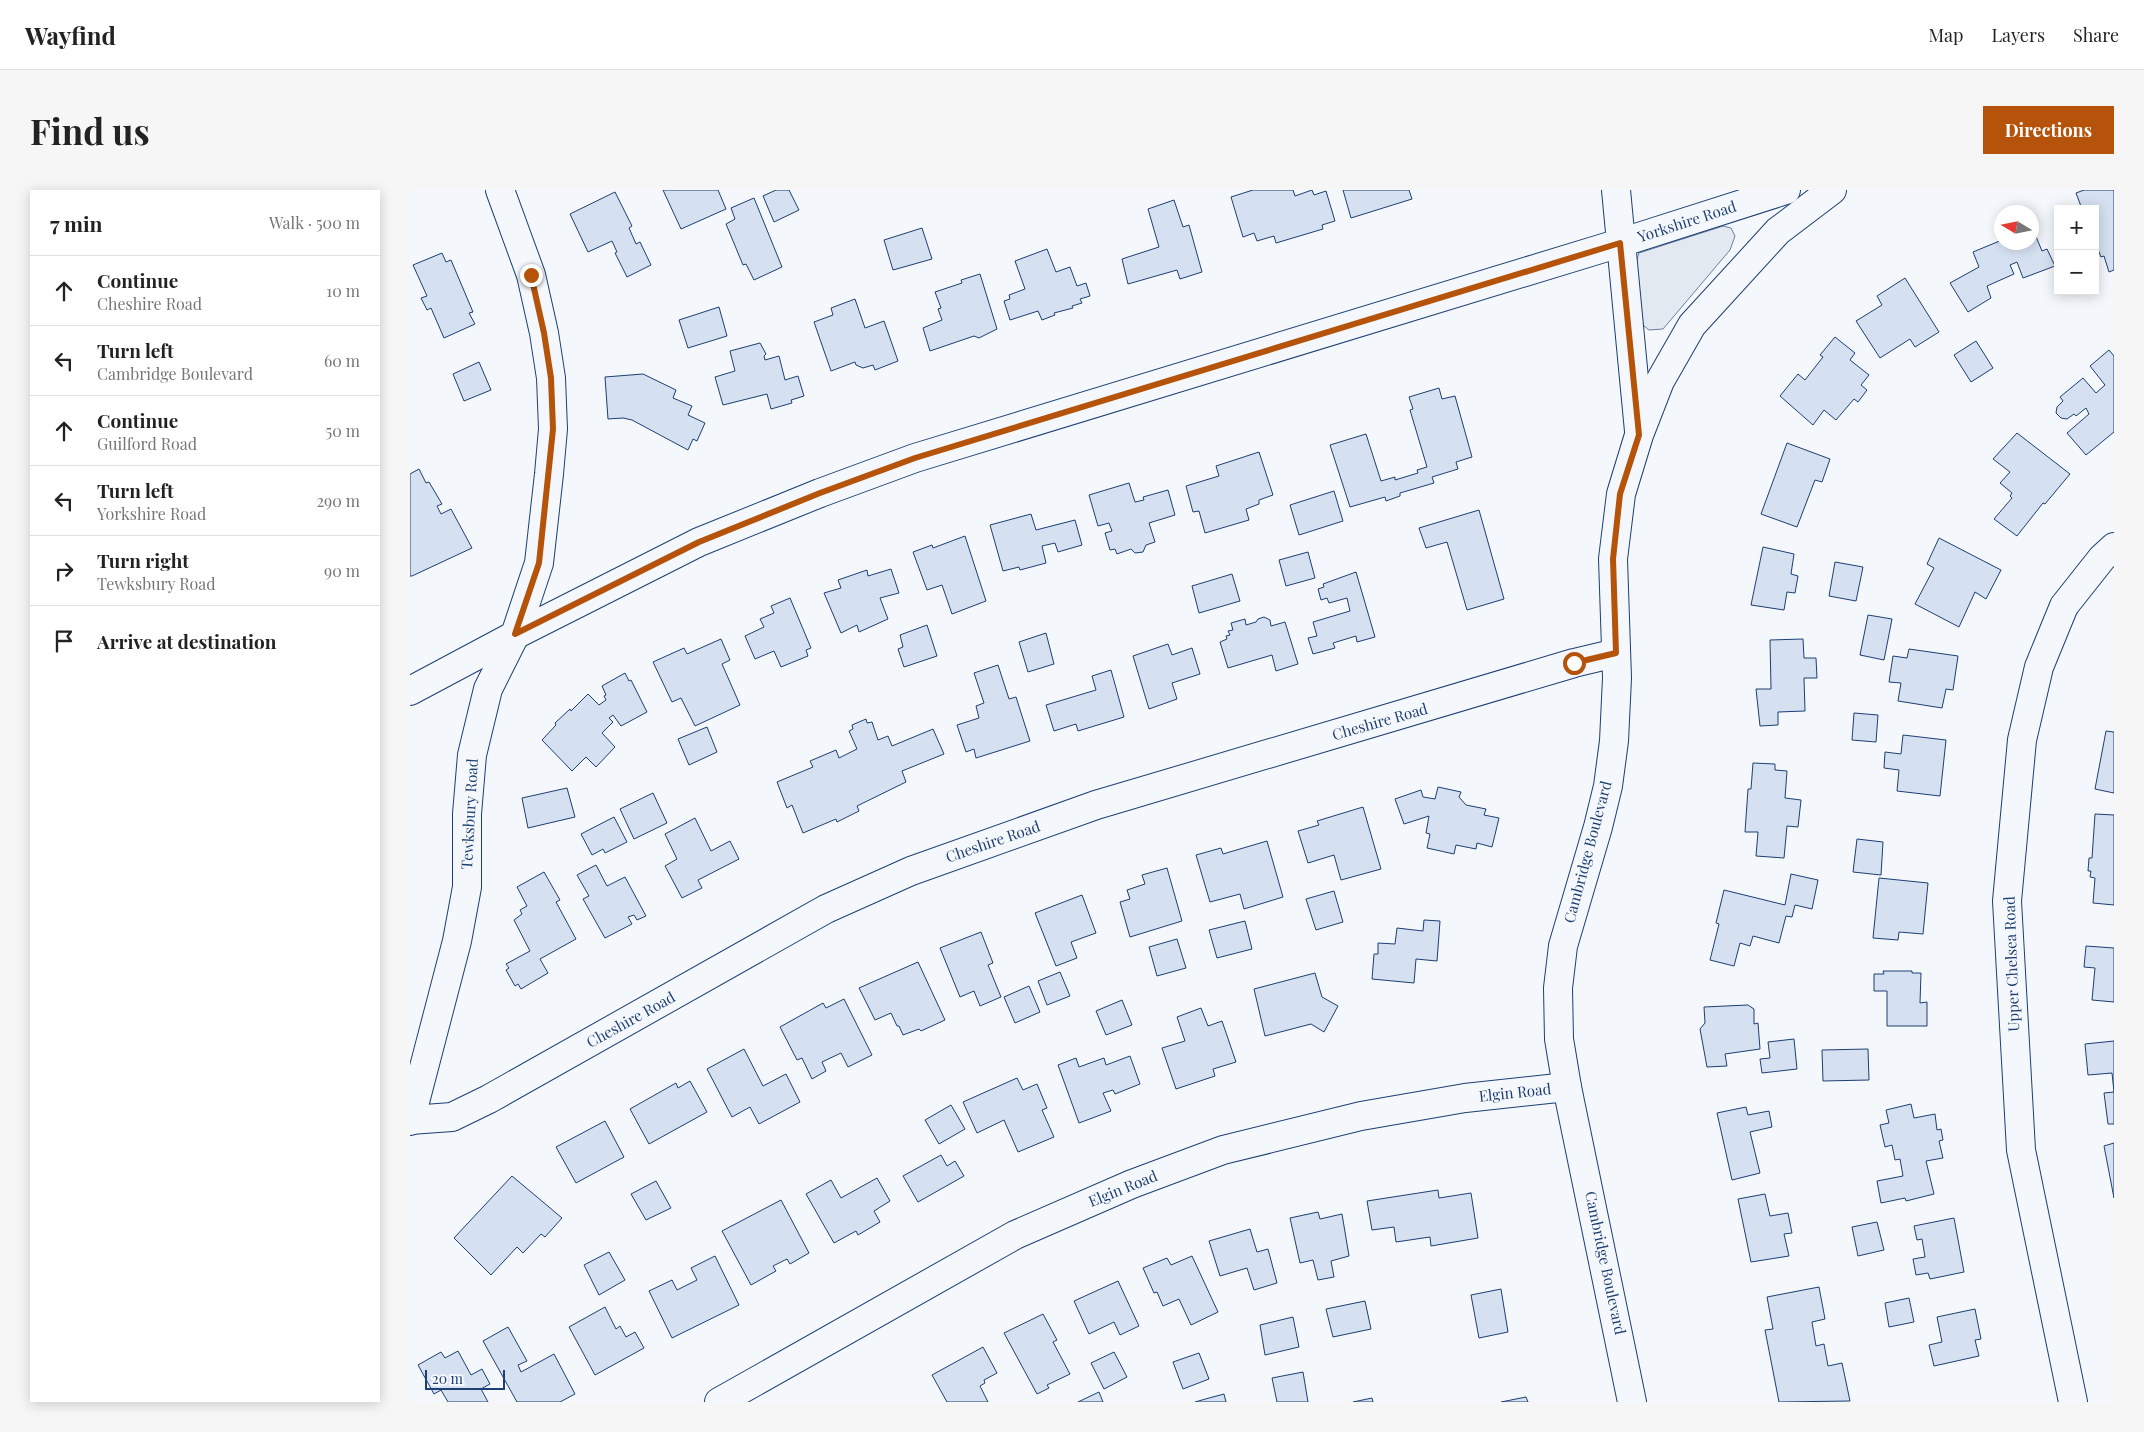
<!DOCTYPE html>
<html lang="en">
<head>
<meta charset="utf-8">
<style>
	:root { --surface:#fff; --page:#f6f6f6; --text:#222; --muted:#767676; --line:#e0e0e0; --accent:#b45309 }
	body { margin:0; font-family:"Playfair Display",serif; background:var(--page); color:var(--text) }
	.controls { position:absolute; right:15px; top:15px; display:grid; overflow:hidden; border-radius:0px; box-shadow:0 2px 12px #0003 }
	.controls button { width:45px; height:45px; display:grid; place-items:center; padding:0; border:0; border-bottom:1px solid var(--line); background:var(--surface); color:var(--text); font:25px sans-serif }
	.compass { position:absolute; left:1584px; top:15px; width:45px; height:45px; border-radius:50%; background:var(--surface); box-shadow:0 2px 12px #0003; rotate:280deg }
	.scale { position:absolute; left:15px; bottom:12px; width:80px; box-sizing:border-box; padding-left:5px; border:2px solid #1d3f73; border-top:0; font-size:14px; line-height:18px; white-space:nowrap; color:#1d3f73; -webkit-text-stroke:4px #f4f7fb; paint-order:stroke }
	.stop { position:absolute; width:15px; height:15px; margin:-11px; border:4px solid #b45309; border-radius:50%; background:#fff }
	.stop.end { background:#b45309; border-color:#fff; box-shadow:0 1px 5px #0008 }
	.list { margin:0; padding:0; list-style:none }
	h2 { display:flex; justify-content:space-between; align-items:center; height:65px; margin:0; padding:0 20px; font-size:21px }
	h2 small { font-size:16px; font-weight:400; color:var(--muted) }
	.list li { display:grid; grid-template-columns:32px 1fr auto; gap:15px; align-items:center; box-sizing:border-box; height:70px; padding:0 20px; border-top:1px solid var(--line) }
	.list b { display:block; font-size:19px; white-space:nowrap }
	.list p { margin:0; font-size:16px; white-space:nowrap; color:var(--muted) }
	.list em { font-size:16px; font-style:normal; color:var(--muted) }
	.icon { flex:none; width:28px; height:28px; fill:none; stroke:currentColor; stroke-width:2; stroke-linecap:round; stroke-linejoin:round }
	.map { position:relative; flex:none; width:1704px; height:1212px; overflow:hidden; border-radius:0px }
	header { display:flex; align-items:center; gap:30px; box-sizing:border-box; height:70px; padding:0 25px; background:var(--surface); border-bottom:1px solid var(--line) }
	header strong { font-size:24px }
	nav { display:flex; gap:28px; margin-inline-start:auto; font-size:18px }
	.intro { display:flex; align-items:center; justify-content:space-between; box-sizing:border-box; height:120px; padding:0 30px }
	h1 { margin:0; font-size:35px }
	.button { padding:12px 22px; border-radius:0px; background:var(--accent); color:#fff; font-size:18px; font-weight:700 }
	main { display:flex; gap:30px; padding:0 30px }
	aside { flex:1; background:var(--surface); border-radius:0px; box-shadow:0 2px 12px #0003 }
	.map>svg:first-child { display:block }
	.green { fill:#e3e9f0; stroke:#687fa3 }
	.building { fill:#d5e0f0; stroke:#1d3f73 }
	.lines { fill:none; stroke-linecap:round; stroke-linejoin:round }
	.minor-casing { stroke:#1d3f73; stroke-width:30 }
	.minor { stroke:#f4f7fb; stroke-width:28 }
	.route { stroke:#b45309; stroke-width:6 }
	.labels { text-anchor:middle; stroke-width:4; stroke-linejoin:round; paint-order:stroke }
	.street-label { font-size:15px; fill:#1d3f73; stroke:#f4f7fb }
</style>
</head>
<body>
<header>
<strong>Wayfind</strong>
<nav><a>Map</a><a>Layers</a><a>Share</a></nav>
</header>
<div class="intro"><h1>Find us</h1><a class="button">Directions</a></div>
<main>
<aside>
<h2>7 min<small>Walk · 500 m</small></h2>
<ul class="list">
<li><svg class="icon" aria-label="ahead" viewBox="0 0 24 24"><path d="M12 20V5M6 11l6-6 6 6"/></svg><div><b>Continue</b><p>Cheshire Road</p></div><em>10 m</em></li>
<li><svg class="icon" aria-label="left" viewBox="0 0 24 24"><path d="M17 20v-9H6M10 6l-5 5 5 5"/></svg><div><b>Turn left</b><p>Cambridge Boulevard</p></div><em>60 m</em></li>
<li><svg class="icon" aria-label="ahead" viewBox="0 0 24 24"><path d="M12 20V5M6 11l6-6 6 6"/></svg><div><b>Continue</b><p>Guilford Road</p></div><em>50 m</em></li>
<li><svg class="icon" aria-label="left" viewBox="0 0 24 24"><path d="M17 20v-9H6M10 6l-5 5 5 5"/></svg><div><b>Turn left</b><p>Yorkshire Road</p></div><em>290 m</em></li>
<li><svg class="icon" aria-label="right" viewBox="0 0 24 24"><path d="M7 20v-9h11M14 6l5 5-5 5"/></svg><div><b>Turn right</b><p>Tewksbury Road</p></div><em>90 m</em></li>
<li><svg class="icon" aria-label="arrive" viewBox="0 0 24 24"><path d="M6 21V4h12l-3 4 3 4H6"/></svg><div><b>Arrive at destination</b></div></li>
</ul>
</aside>
<div class="map">
<svg width="1704" height="1212" viewBox="0 0 1704 1212">
	<rect width="100%" height="100%" fill="#f4f7fb"/>
	<!-- green -->
	<path class="green" d="M1313 36 1321 38 1325 46 1320 60 1253 139 1239 140 1228 131 1223 82 1229 63Z"/>
	<!-- building -->
	<g class="building">
		<path d="M253 0H308L316 19 271 39Z"/>
		<path d="M366 0H379L389 20 364 32 353 6Z"/>
		<path d="M843 0H883L885 6 902 0 904 5 916 1 925 31 912 35 913 39 866 53 864 46 847 51 844 43 833 47 821 7Z"/>
		<path d="M933 0H999L1002 9 941 28Z"/>
		<path d="M1674 0H1704V80L1699 82 1694 66 1691 67 1685 52V19H1672L1666 3Z"/>
		<path d="M205 2 222 36 219 38 226 54 230 52 241 75 217 87 205 63 207 62 202 51 178 62 160 24Z"/>
		<path d="M344 8 372 77 344 90 336 74 333 75 316 34 325 29 321 18Z"/>
		<path d="M764 10 773 37 779 35 792 82 770 89 767 80 718 94 712 69 749 57 738 19Z"/>
		<path d="M1622 37 1632 61 1637 59 1645 76 1613 88 1607 72 1600 75 1604 84 1577 96 1581 108 1558 122 1540 93 1569 77 1563 62 1592 50V52H1622Z"/>
		<path d="M512 38 522 69 483 80 474 50Z"/>
		<path d="M637 59 646 82 660 77 667 96 676 93 680 106 670 109 672 113 662 116 663 118 644 123 645 125 632 130 628 121 600 130 594 111 600 109 599 105 615 99 605 71Z"/>
		<path d="M32 63 36 72 41 70 63 122 59 123 65 134 34 148 21 118 17 120 11 108 17 106 3 75Z"/>
		<path d="M570 84 587 139 569 148 564 146 520 161 513 138 532 130 528 119 531 118 525 102 552 93 551 90Z"/>
		<path d="M1495 88 1529 142 1505 157 1500 149 1470 168 1446 131 1472 115 1467 106Z"/>
		<path d="M445 109 455 138 474 131 488 171 465 180 463 175 453 178 446 175 445 172 421 181 404 132 423 125 421 118Z"/>
		<path d="M309 117 317 146 278 158 269 130Z"/>
		<path d="M1425 147 1445 163 1440 170 1459 185 1451 195 1457 200 1448 212 1444 209 1426 230 1414 220 1403 235 1370 206 1388 184 1395 190 1413 167 1410 165Z"/>
		<path d="M1566 151 1583 178 1561 192 1544 165Z"/>
		<path d="M350 153 356 164 354 166 355 170 369 166 375 190 388 186 394 206 381 210 382 213 361 219 357 204 313 215 305 187 325 181 320 161Z"/>
		<path d="M1699 160 1704 166V242L1676 265 1657 243 1679 224 1676 218 1666 226 1664 224 1657 229 1651 228 1646 223 1647 217 1653 211 1650 207 1673 188 1686 203 1695 195 1680 176Z"/>
		<path d="M69 172 81 200 54 211 43 184Z"/>
		<path d="M233 184 266 200 263 208 282 216 278 225 295 233 287 251 283 249 278 260 222 230 213 228 198 229 195 187Z"/>
		<path d="M1029 198 1032 209 1045 206 1062 267 1046 272 1048 279 1022 287 1024 293 990 303V306L976 311 975 307 940 317 920 255 956 244 971 291 985 287V290L1008 283 1007 280 1017 277 1000 220 1003 219 999 207Z"/>
		<path d="M1607 243 1660 284 1635 314 1633 313 1607 346 1584 329 1602 308 1600 306 1602 303 1590 293 1600 282 1583 269Z"/>
		<path d="M1377 253 1420 269 1412 292 1405 290 1387 337 1351 324Z"/>
		<path d="M849 262 863 305 849 310V314L836 319 839 330 795 343 789 321 783 322 776 296 809 286 806 276Z"/>
		<path d="M9 279 16 293 19 292 32 314 27 316 31 324 41 319 62 358 2 386H0V284Z"/>
		<path d="M719 293 725 312 734 310 733 307 758 300 765 325 739 333 745 352 736 355 733 362 725 363 721 359 707 364 705 359 700 360 695 343 702 341 699 333 688 336 679 305Z"/>
		<path d="M924 301 933 331 889 345 880 315Z"/>
		<path d="M1069 320 1094 409 1057 420 1037 352 1016 358 1009 338Z"/>
		<path d="M621 324 626 340 665 330 672 355 648 362 645 353 632 356 636 373 610 380 609 377 593 381 580 335Z"/>
		<path d="M555 346 576 411 542 424 532 395 517 400 503 362 522 355 523 358Z"/>
		<path d="M1529 348 1591 380 1576 409 1565 402 1549 437 1505 414 1524 378 1517 374Z"/>
		<path d="M1353 357 1384 364 1381 384 1388 386 1385 403 1377 402 1374 420 1341 415Z"/>
		<path d="M898 362 905 388 876 396 869 370Z"/>
		<path d="M1425 372 1453 377 1446 411 1419 406Z"/>
		<path d="M481 379 489 403 470 408 478 429 449 442 447 435 431 443 414 403 431 398 428 390 457 380 458 386Z"/>
		<path d="M946 382 965 447 947 452 946 446 923 453 925 458 903 464 898 448 907 446 903 432 940 421 937 408 919 413 917 408 911 410 908 399 914 397 913 394Z"/>
		<path d="M822 384 830 411 789 423 782 396Z"/>
		<path d="M380 408 401 458 396 460 398 466 371 477 364 461 345 469 335 446 354 437 350 429 364 423 361 416Z"/>
		<path d="M1458 425 1482 429 1474 470 1450 465Z"/>
		<path d="M854 427 860 430 861 436 875 432 888 474 866 481 862 465 818 478 810 452 817 449 816 446 820 445 818 441 823 440 821 433 835 429 836 435 846 432 848 429Z"/>
		<path d="M517 435 527 466 494 477 488 459 493 457 490 445Z"/>
		<path d="M636 443 644 474 618 482 609 452Z"/>
		<path d="M311 449 320 470 312 474 330 515 285 536 271 508 262 512 243 472 274 458 277 464Z"/>
		<path d="M1393 449 1394 468H1406L1407 488H1394L1395 521 1368 522V535L1350 536 1346 499H1361L1360 450Z"/>
		<path d="M758 454 762 465 782 458 790 484 762 493 767 509 739 519 723 466Z"/>
		<path d="M1499 459 1548 466 1543 500 1536 499 1532 518 1488 511 1491 493 1479 492 1483 466 1497 468Z"/>
		<path d="M588 475 599 509 606 507 620 551 566 568 564 559 556 562 547 535 569 528 566 516 574 513 564 483Z"/>
		<path d="M701 480 714 527 668 541 666 534 644 541 636 515 686 500 682 486Z"/>
		<path d="M215 483 219 491 221 490 237 522 211 536 203 525 199 528 203 532 192 543 205 557 186 577 176 567 162 581 132 550 146 535 145 533 160 519 161 521 178 504 189 515 196 510 194 506 196 505 192 496Z"/>
		<path d="M1444 523 1468 525 1466 552 1442 550Z"/>
		<path d="M456 529 457 533 462 532 468 550 478 546 482 556 523 539 534 564 492 581 496 592 447 616 449 621 427 632 426 629 393 643 382 615 377 618 367 592 403 577 400 571 426 560 429 568 447 559 439 541 443 539 442 535Z"/>
		<path d="M297 537 307 562 279 575 268 549Z"/>
		<path d="M1696 541 1704 542V603L1685 599Z"/>
		<path d="M1493 545 1536 550 1530 606 1487 601 1489 580 1474 578 1475 562 1491 564Z"/>
		<path d="M1343 573 1365 574V580L1377 581 1375 608 1391 610 1388 637 1377 636 1374 668 1346 666 1348 642H1335L1338 599H1341Z"/>
		<path d="M1028 597 1051 602 1049 607 1056 615 1076 619 1074 625 1089 628 1082 657 1067 653 1066 659 1046 655 1044 664 1017 658 1020 644 1016 643 1019 626 994 634 985 609 1011 600 1013 607 1025 609Z"/>
		<path d="M157 598 165 627 118 638 112 608Z"/>
		<path d="M243 603 257 633 224 649 210 619Z"/>
		<path d="M953 617 971 679 931 690 924 665 898 673 888 641 909 635 907 631Z"/>
		<path d="M1685 624 1704 625V715L1683 713 1685 688 1680 687 1681 681H1678L1679 668H1682Z"/>
		<path d="M204 627 217 652 195 663 193 659 182 665 171 644Z"/>
		<path d="M285 628 301 661 320 651 329 669 288 690 292 698 272 708 255 676 267 669 255 644Z"/>
		<path d="M1447 649 1473 652 1471 685 1443 682Z"/>
		<path d="M857 651 873 707 834 719 830 704 800 712 786 665 811 658 813 664Z"/>
		<path d="M186 675 197 696 215 687 236 726 227 730 224 725 218 727 222 734 195 748 173 709 179 706 167 685Z"/>
		<path d="M757 678 772 731 720 747 710 712 720 709 717 700 735 694 732 685Z"/>
		<path d="M134 682 150 710 146 712 166 749 130 769 138 783 111 799 108 794 105 796 96 780 99 778 96 774 120 761 104 730 112 724 110 720 117 716 107 697Z"/>
		<path d="M1381 684 1408 690 1402 719 1385 715 1382 727 1376 726 1369 753 1343 746 1340 756 1330 753 1324 776 1300 770 1309 734 1306 733 1314 700 1375 715Z"/>
		<path d="M1469 688 1518 693 1513 744 1489 742 1488 750 1463 748Z"/>
		<path d="M924 701 933 732 906 740 896 709Z"/>
		<path d="M672 705 686 743 661 752 667 768 646 776 625 723Z"/>
		<path d="M1014 730 1030 731 1027 771 1006 769 1004 793 962 789 964 764H968V753L985 754 987 738 1013 741Z"/>
		<path d="M835 731 842 759 807 768 799 740Z"/>
		<path d="M571 742 583 773 578 775 591 807 570 816 564 801 550 807 530 758Z"/>
		<path d="M767 749 776 778 747 786 739 757Z"/>
		<path d="M1676 756 1704 758V812L1682 810 1685 778 1674 777Z"/>
		<path d="M508 772 535 830 511 841 509 839 493 845 489 836H487L481 823 465 830 449 798Z"/>
		<path d="M1473 781H1502V783H1511L1510 813 1517 812V836H1477V801H1464V784H1474Z"/>
		<path d="M650 782 660 806 637 815 628 791Z"/>
		<path d="M905 783 912 807 928 816 914 842 901 834 855 846 844 799Z"/>
		<path d="M619 796 630 822 605 833 594 807Z"/>
		<path d="M434 809 462 865 438 877 431 863 412 872 416 881 402 889 392 868 387 870 370 837 413 813 416 818Z"/>
		<path d="M712 810 722 835 696 845 686 821Z"/>
		<path d="M1338 815 1344 819V834L1348 833 1350 859 1315 864 1317 876 1297 877 1290 839 1295 833 1294 817Z"/>
		<path d="M791 818 798 836 812 831 826 872 803 879 805 886 766 899 752 858 775 851 767 827Z"/>
		<path d="M1384 849 1387 879 1352 883 1350 869 1360 868 1358 852Z"/>
		<path d="M1704 851V934H1698L1694 903 1704 902 1702 883 1678 885 1675 854Z"/>
		<path d="M334 859 353 896 376 884 390 912 349 934 340 917 322 927 297 879Z"/>
		<path d="M1458 859 1459 890 1413 891 1412 860Z"/>
		<path d="M720 866 730 894 705 904 703 900 693 903 701 921 669 933 648 875 666 868 669 877 694 868 696 875Z"/>
		<path d="M607 888 613 900 627 894 637 918 632 920 644 947 608 962 594 930 567 943 553 912Z"/>
		<path d="M280 891 297 922 239 954 220 919 266 893 268 898Z"/>
		<path d="M1501 914 1504 928 1525 924 1527 940 1531 939 1533 950 1529 951 1533 968 1516 971 1524 1004 1496 1011 1495 1008 1471 1013 1467 991 1493 986 1490 969 1485 970 1482 955 1475 957 1470 935 1479 933 1476 920Z"/>
		<path d="M541 915 555 939 529 954 515 930Z"/>
		<path d="M1336 917 1338 925 1359 921 1362 937 1340 942 1350 983 1322 990 1307 923Z"/>
		<path d="M195 931 214 967 166 993 146 957Z"/>
		<path d="M1704 953V1008L1694 956Z"/>
		<path d="M531 965 537 976 545 971 554 986 508 1012 493 986Z"/>
		<path d="M102 986 152 1028 135 1047 131 1044 113 1063 107 1057 81 1085 44 1048Z"/>
		<path d="M467 988 480 1011 464 1021 470 1032 448 1045 446 1041 424 1053 396 1004 421 990 431 1008Z"/>
		<path d="M246 991 261 1018 236 1030 221 1004Z"/>
		<path d="M1028 1000 1029 1008 1061 1003 1068 1048 1021 1056 1020 1047 986 1052 984 1037 962 1040 957 1011Z"/>
		<path d="M1355 1004 1360 1026 1378 1023 1382 1043 1374 1044 1379 1066 1341 1072 1328 1009Z"/>
		<path d="M371 1010 399 1063 380 1074 377 1069 363 1076 366 1081 341 1095 312 1041Z"/>
		<path d="M908 1022 910 1029 932 1024 939 1066 921 1071 924 1087 908 1090 903 1070 890 1073 880 1028Z"/>
		<path d="M1544 1028 1554 1082 1520 1089 1518 1083 1506 1085 1503 1069 1515 1067 1512 1049 1507 1050 1504 1036Z"/>
		<path d="M1467 1032 1474 1060 1448 1066 1442 1037Z"/>
		<path d="M840 1039 847 1062 858 1059 867 1093 844 1100 837 1078 810 1086 799 1051Z"/>
		<path d="M199 1062 215 1090 189 1105 174 1075Z"/>
		<path d="M305 1066 329 1115 262 1148 239 1101 262 1090 267 1100 287 1090 281 1078Z"/>
		<path d="M782 1066 808 1122 781 1135 769 1109 753 1116 747 1102 744 1103 733 1078 757 1068 761 1075Z"/>
		<path d="M708 1091 729 1136 710 1145 704 1132 679 1144 664 1111Z"/>
		<path d="M1409 1097 1415 1129 1402 1132 1406 1156 1414 1154 1418 1176 1432 1173 1440 1211 1369 1212 1355 1140 1363 1139 1357 1107Z"/>
		<path d="M1091 1099 1098 1142 1069 1148 1061 1105Z"/>
		<path d="M1499 1108 1504 1132 1479 1137 1475 1113Z"/>
		<path d="M955 1111 961 1139 923 1147 916 1119Z"/>
		<path d="M195 1117 206 1139 210 1136 216 1147 225 1142 234 1158 185 1185 159 1137Z"/>
		<path d="M1565 1119 1571 1149 1565 1150 1569 1166 1524 1176 1519 1155 1532 1152 1527 1127Z"/>
		<path d="M633 1124 647 1150 643 1152 660 1184 637 1195 639 1198 627 1204 594 1143Z"/>
		<path d="M883 1127 889 1157 855 1165 850 1135Z"/>
		<path d="M98 1137 117 1171 108 1175 111 1182 144 1164 165 1204 150 1212H107L73 1151Z"/>
		<path d="M573 1157 587 1183 574 1190 575 1193 570 1196 578 1212H537L522 1185Z"/>
		<path d="M48 1161 61 1185 72 1179 80 1194 71 1199 78 1212H38L31 1200 24 1204 8 1175 31 1162 35 1168Z"/>
		<path d="M704 1162 717 1187 694 1199 681 1173Z"/>
		<path d="M789 1163 799 1189 773 1199 763 1172Z"/>
		<path d="M893 1182 898 1212H867L862 1188Z"/>
		<path d="M689 1202 693 1212H668Z"/>
		<path d="M814 1204 816 1212H785L799 1208Z"/>
		<path d="M1116 1207 1118 1212H1091Z"/>
		<path d="M962 1208 963 1212H943Z"/>
	</g>
	<g class="lines">
		<defs>
			<g id="minor">
				<path d="M1206 0 1229 241"/>
				<path d="M0 501 105 445 289 352 410 303 505 268 1210 53 1376 0"/>
				<path d="M0 930 42 927 79 909 416 719 501 681 686 615 1164 473 1206 463"/>
				<path d="M0 931 47 751 57 697V624L62 565 78 499 105 445 129 373 139 284 143 239 141 188 134 143 121 85 90 0"/>
				<path d="M309 1212 605 1045 722 994 813 960 951 926 1055 908 1157 897"/>
				<path d="M1222 1212 1157 897 1149 849 1148 798 1153 756 1188 637 1198 596 1204 551 1207 488 1203 369 1211 304 1229 245 1250 191 1282 135 1368 41 1422 0"/>
				<path d="M1663 1212 1611 960 1597 711 1612 550 1629 477 1654 416 1692 368 1704 357"/>
			</g>
		</defs>
		<!-- minor casing -->
		<use href="#minor" class="minor-casing"/>
		<!-- minor -->
		<use href="#minor" class="minor"/>
	</g>
	<g class="lines">
		<!-- route -->
		<path class="route" d="M121 85 134 143 141 188 143 239 129 373 105 444 289 352 410 303 505 268 1210 53 1229 245 1210 304 1203 369 1206 463 1164 473"/>
	</g>
	<g class="labels">
		<!-- street labels -->
		<g class="street-label">
			<text transform="translate(1277 32) rotate(-18)" y="5">Yorkshire Road</text>
			<text transform="translate(970 532) rotate(-16)" y="5">Cheshire Road</text>
			<text transform="translate(60 624) rotate(-87)" y="5">Tewksbury Road</text>
			<text transform="translate(583 652) rotate(-19)" y="5">Cheshire Road</text>
			<text transform="translate(1178 662) rotate(-75)" y="5">Cambridge Boulevard</text>
			<text transform="translate(1602 774) rotate(-92)" y="5">Upper Chelsea Road</text>
			<text transform="translate(221 830) rotate(-29)" y="5">Cheshire Road</text>
			<text transform="translate(1105 903) rotate(-6)" y="5">Elgin Road</text>
			<text transform="translate(713 999) rotate(-22)" y="5">Elgin Road</text>
			<text transform="translate(1195 1073) rotate(78)" y="5">Cambridge Boulevard</text>
		</g>
	</g>
</svg>
<div class="controls">
<button>+</button>
<button>−</button>
</div>
<svg class="compass" viewBox="-18 -18 36 36"><path d="M0-13l5 13h-10z" fill="#e53935"/><path d="M0 13l5-13h-10z" fill="#767676"/></svg>
<div class="scale">20 m</div>
<div class="stop" style="left:1164px;top:473px"></div>
<div class="stop end" style="left:121px;top:85px"></div>
</div>
</main>
</body>
</html>
